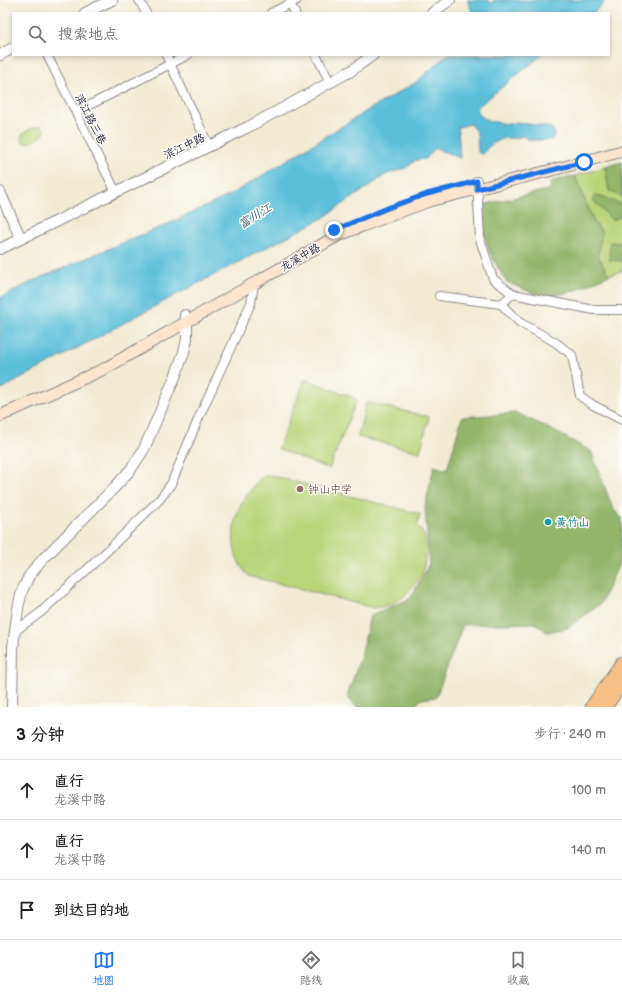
<!DOCTYPE html>
<html lang="zh">
<head>
<meta charset="utf-8">
<style>
	:root { --surface:#fff; --page:#f6f6f6; --text:#202124; --muted:#757577; --line:#e0e0e0; --accent:#1a73e8 }
	body { margin:0; font-family:"Balsamiq Sans","LXGW WenKai TC",sans-serif; background:var(--page); color:var(--text) }
	.stop { position:absolute; width:12px; height:12px; margin:-9px; border:3px solid #1a73e8; border-radius:50%; background:#fff }
	.stop.end { background:#1a73e8; border-color:#fff; box-shadow:0 1px 4px #0008 }
	.list { margin:0; padding:0; list-style:none }
	h2 { display:flex; justify-content:space-between; align-items:center; height:52px; margin:0; padding:0 16px; font-size:17px }
	h2 small { font-size:13px; font-weight:400; color:var(--muted) }
	.list li { display:grid; grid-template-columns:26px 1fr auto; gap:12px; align-items:center; box-sizing:border-box; height:60px; padding:0 16px; border-top:1px solid var(--line) }
	.list b { display:block; font-size:15px; white-space:nowrap }
	.list p { margin:0; font-size:13px; white-space:nowrap; color:var(--muted) }
	.list em { font-size:13px; font-style:normal; color:var(--muted) }
	.icon { flex:none; width:22px; height:22px; fill:none; stroke:currentColor; stroke-width:2; stroke-linecap:round; stroke-linejoin:round }
	.map { position:relative; flex:none; width:622px; height:707px; overflow:hidden }
	.search { position:absolute; background:var(--surface); box-shadow:0 2px 6px #0003; left:12px; right:12px; top:12px; height:44px; display:flex; align-items:center; gap:10px; box-sizing:border-box; padding:0 14px; border-radius:0px; color:var(--muted); font-size:15px }
	.sheet { height:232px; background:var(--surface) }
	nav { display:flex; justify-content:space-around; align-items:center; box-sizing:border-box; height:56px; border-top:1px solid var(--line); background:var(--surface); font-size:11px; color:var(--muted) }
	nav a { display:grid; justify-items:center; gap:2px }
	nav .on { color:var(--accent) }
	.map>svg:first-child { display:block }
	.green { fill:#bad47a; stroke:#6e7b5a }
	.forest { fill:#93b66a; stroke:#5a6c52 }
	.water { fill:#5bbfda; stroke:#3e708a }
	.lines { fill:none; stroke-linecap:round; stroke-linejoin:round }
	.minor-casing { stroke:#8a8688; stroke-width:10 }
	.tertiary-casing { stroke:#8a8688; stroke-width:12 }
	.secondary-casing { stroke:#8a8688; stroke-width:13 }
	.trunk-casing { stroke:#8a8688; stroke-width:15 }
	.minor { stroke:#fff; stroke-width:8 }
	.tertiary { stroke:#fff; stroke-width:10 }
	.secondary { stroke:#fbe5cf; stroke-width:11 }
	.trunk { stroke:#f5bf86; stroke-width:13 }
	.route { stroke:#1a73e8; stroke-width:5 }
	.education-dot { fill:#8d6e63; stroke:#fdfcf7; stroke-width:1.5 }
	.culture-dot { fill:#0f9aa8; stroke:#fdfcf7; stroke-width:1.5 }
	.labels { text-anchor:middle; stroke-width:3; stroke-linejoin:round; paint-order:stroke }
	.street-label { font-size:11px; fill:#22223b; stroke:#fdfcf7 }
	.education-label { font-size:11px; fill:#785e54; stroke:#fdfcf7; text-anchor:start }
	.culture-label { font-size:11px; fill:#0d838f; stroke:#fdfcf7; text-anchor:start }
	.water-label { font-size:12px; font-style:italic; fill:#365973; stroke:#fdfcf7 }
</style>
</head>
<body>
<div class="map">
<svg width="622" height="707" viewBox="0 0 622 707">
	<rect width="100%" height="100%" fill="#fdfcf7"/>
	<filter id="ink" filterUnits="userSpaceOnUse"><feTurbulence type="fractalNoise" baseFrequency=".025" numOctaves="2"/><feDisplacementMap in="SourceGraphic" scale="8" xChannelSelector="R" yChannelSelector="G"/><feConvolveMatrix kernelMatrix="1 2 1 2 8 2 1 2 1" color-interpolation-filters="sRGB"/></filter>
	<filter id="wash" filterUnits="userSpaceOnUse"><feTurbulence type="fractalNoise" baseFrequency=".012" numOctaves="4" result="noise"/><feDisplacementMap in="SourceGraphic" scale="16" xChannelSelector="R" yChannelSelector="G"/><feGaussianBlur stdDeviation="0.9" result="paint"/><feColorMatrix in="noise" values="0 0 0 0 0 0 0 0 0 0 0 0 0 0 0 0 0 1.4 0 .05"/><feComposite in="paint" operator="in"/></filter>
	<g filter="url(#wash)">
		<rect width="100%" height="100%" fill="#f2ebd4"/>
		<!-- green -->
		<g class="green">
			<path d="M41 126C43 128 45 130 44 132 44 137 31 143 27 143 25 143 24 143 23 142L21 138 22 135 28 130Z"/>
			<path d="M622 162V271L609 275 598 256 602 232 594 222 575 176Z"/>
			<path d="M305 379 357 399 329 469 278 449Z"/>
			<path d="M366 402 429 417 420 452 358 437Z"/>
			<path d="M269 475 420 514 417 527C419 528 422 531 423 533 428 542 425 563 422 573 419 580 408 592 403 597 395 604 384 607 374 608L249 576C231 560 230 530 239 509 241 503 245 498 249 493 255 483 258 478 269 475Z"/>
		</g>
		<!-- forest -->
		<g class="forest">
			<path d="M622 162V196L609 191 605 167Z"/>
			<path d="M575 176 594 222 602 232 598 256 609 275 577 290 545 298 506 282 490 253 475 205 487 204 551 189 550 182Z"/>
			<path d="M594 195 617 202 622 207V216L612 220 593 200Z"/>
			<path d="M610 242 622 243V261L609 260Z"/>
			<path d="M517 413 550 429 591 451 613 509 622 518V548L618 566 601 603 568 628 547 632 535 623 463 625 436 697 422 699 413 707H356L347 696 361 656 370 615 410 599 429 564 425 507 434 466 447 470 462 417Z"/>
		</g>
		<!-- water -->
		<g class="water">
			<path d="M467 0H488L490 3 495 0H606L594 13H473Z"/>
			<path d="M447 55H542L485 101 481 104 477 108 478 114 488 121 509 124 517 122 552 128 555 133 552 140H530L523 136 516 138H504L492 144 486 149 483 155 478 152 477 133 470 124 458 127 460 158 435 148 426 159 416 160 406 168 387 174 323 218 174 296 0 390V298L35 280 136 237 168 224 232 194 370 109 415 83Z"/>
		</g>
	</g>
	<g filter="url(#ink)">
		<g class="lines">
			<defs>
				<g id="minor">
					<path d="M139 0 146 13"/>
					<path d="M290 3 295 13"/>
					<path d="M271 13 297 0"/>
					<path d="M47 55 116 192"/>
					<path d="M166 55 209 146"/>
					<path d="M316 55 330 82"/>
					<path d="M76 112 188 55"/>
					<path d="M477 181 480 239 493 279 513 294 594 310H622"/>
					<path d="M439 296 501 304 513 294"/>
					<path d="M501 304 519 322 555 342 572 355 580 396 593 405 622 420"/>
					<path d="M15 631 40 613 106 552 160 499 171 484 200 415 251 303 254 284"/>
				</g>
				<g id="tertiary">
					<path d="M85 13 112 0"/>
					<path d="M432 13 450 0"/>
					<path d="M0 55 13 48"/>
					<path d="M0 192 21 239"/>
					<path d="M0 249 248 127 351 71 373 55"/>
					<path d="M12 707 13 647 18 608 22 591 29 576 43 559 115 487 131 469 144 449 175 377 184 352 187 339V322L185 315"/>
				</g>
				<path id="secondary" d="M0 416 104 369 337 236 362 226 429 201 564 167 622 151"/>
				<g id="trunk">
					<path d="M592 707 622 663"/>
					<path d="M605 707 622 682"/>
				</g>
			</defs>
			<!-- minor casing -->
			<use href="#minor" class="minor-casing"/>
			<!-- tertiary casing -->
			<use href="#tertiary" class="tertiary-casing"/>
			<!-- secondary casing -->
			<use href="#secondary" class="secondary-casing"/>
			<!-- trunk casing -->
			<use href="#trunk" class="trunk-casing"/>
			<!-- minor -->
			<use href="#minor" class="minor"/>
			<!-- tertiary -->
			<use href="#tertiary" class="tertiary"/>
			<!-- secondary -->
			<use href="#secondary" class="secondary"/>
			<!-- trunk -->
			<use href="#trunk" class="trunk"/>
		</g>
	</g>
	<g class="lines" filter="url(#ink)">
		<!-- route -->
		<path class="route" d="M334 230 390 207 427 194 477 181V189L584 162"/>
	</g>
	<!-- markers -->
	<circle class="education-dot" cx="300" cy="489" r="4"/>
	<circle class="culture-dot" cx="548" cy="522" r="4"/>
	<g class="labels">
		<!-- street labels -->
		<g class="street-label">
			<text transform="translate(91 119) rotate(63)" y="4">滨江路三巷</text>
			<text transform="translate(184 146) rotate(-26)" y="4">滨江中路</text>
			<text transform="translate(300 257) rotate(-30)" y="4">龙溪中路</text>
		</g>
		<!-- education labels -->
		<g class="education-label">
			<text x="308" y="493">钟山中学</text>
		</g>
		<!-- culture labels -->
		<g class="culture-label">
			<text x="556" y="526">黄竹山</text>
		</g>
		<!-- water labels -->
		<g class="water-label">
			<text transform="translate(255 216) rotate(-32)" y="4">富川江</text>
		</g>
	</g>
</svg>
<div class="stop" style="left:584px;top:162px"></div>
<div class="stop end" style="left:334px;top:230px"></div>
<div class="search"><svg class="icon" aria-label="search" viewBox="0 0 24 24"><circle cx="10" cy="10" r="6"/><path d="M15 15l6 6"/></svg>搜索地点</div>
</div>
<section class="sheet">
<h2>3 分钟<small>步行 · 240 m</small></h2>
<ul class="list">
<li><svg class="icon" aria-label="ahead" viewBox="0 0 24 24"><path d="M12 20V5M6 11l6-6 6 6"/></svg><div><b>直行</b><p>龙溪中路</p></div><em>100 m</em></li>
<li><svg class="icon" aria-label="ahead" viewBox="0 0 24 24"><path d="M12 20V5M6 11l6-6 6 6"/></svg><div><b>直行</b><p>龙溪中路</p></div><em>140 m</em></li>
<li><svg class="icon" aria-label="arrive" viewBox="0 0 24 24"><path d="M6 21V4h12l-3 4 3 4H6"/></svg><div><b>到达目的地</b></div></li>
</ul>
</section>
<nav>
<a class="on"><svg class="icon" aria-label="map" viewBox="0 0 24 24"><path d="M3 6l6-2 6 2 6-2v14l-6 2-6-2-6 2zM9 4v14M15 6v14"/></svg>地图</a>
<a><svg class="icon" aria-label="directions" viewBox="0 0 24 24"><path d="M12 3l9 9-9 9-9-9zM9 14v-3h6M13 9l2 2-2 2"/></svg>路线</a>
<a><svg class="icon" aria-label="saved" viewBox="0 0 24 24"><path d="M7 4h10v16l-5-4-5 4z"/></svg>收藏</a>
</nav>
</body>
</html>
